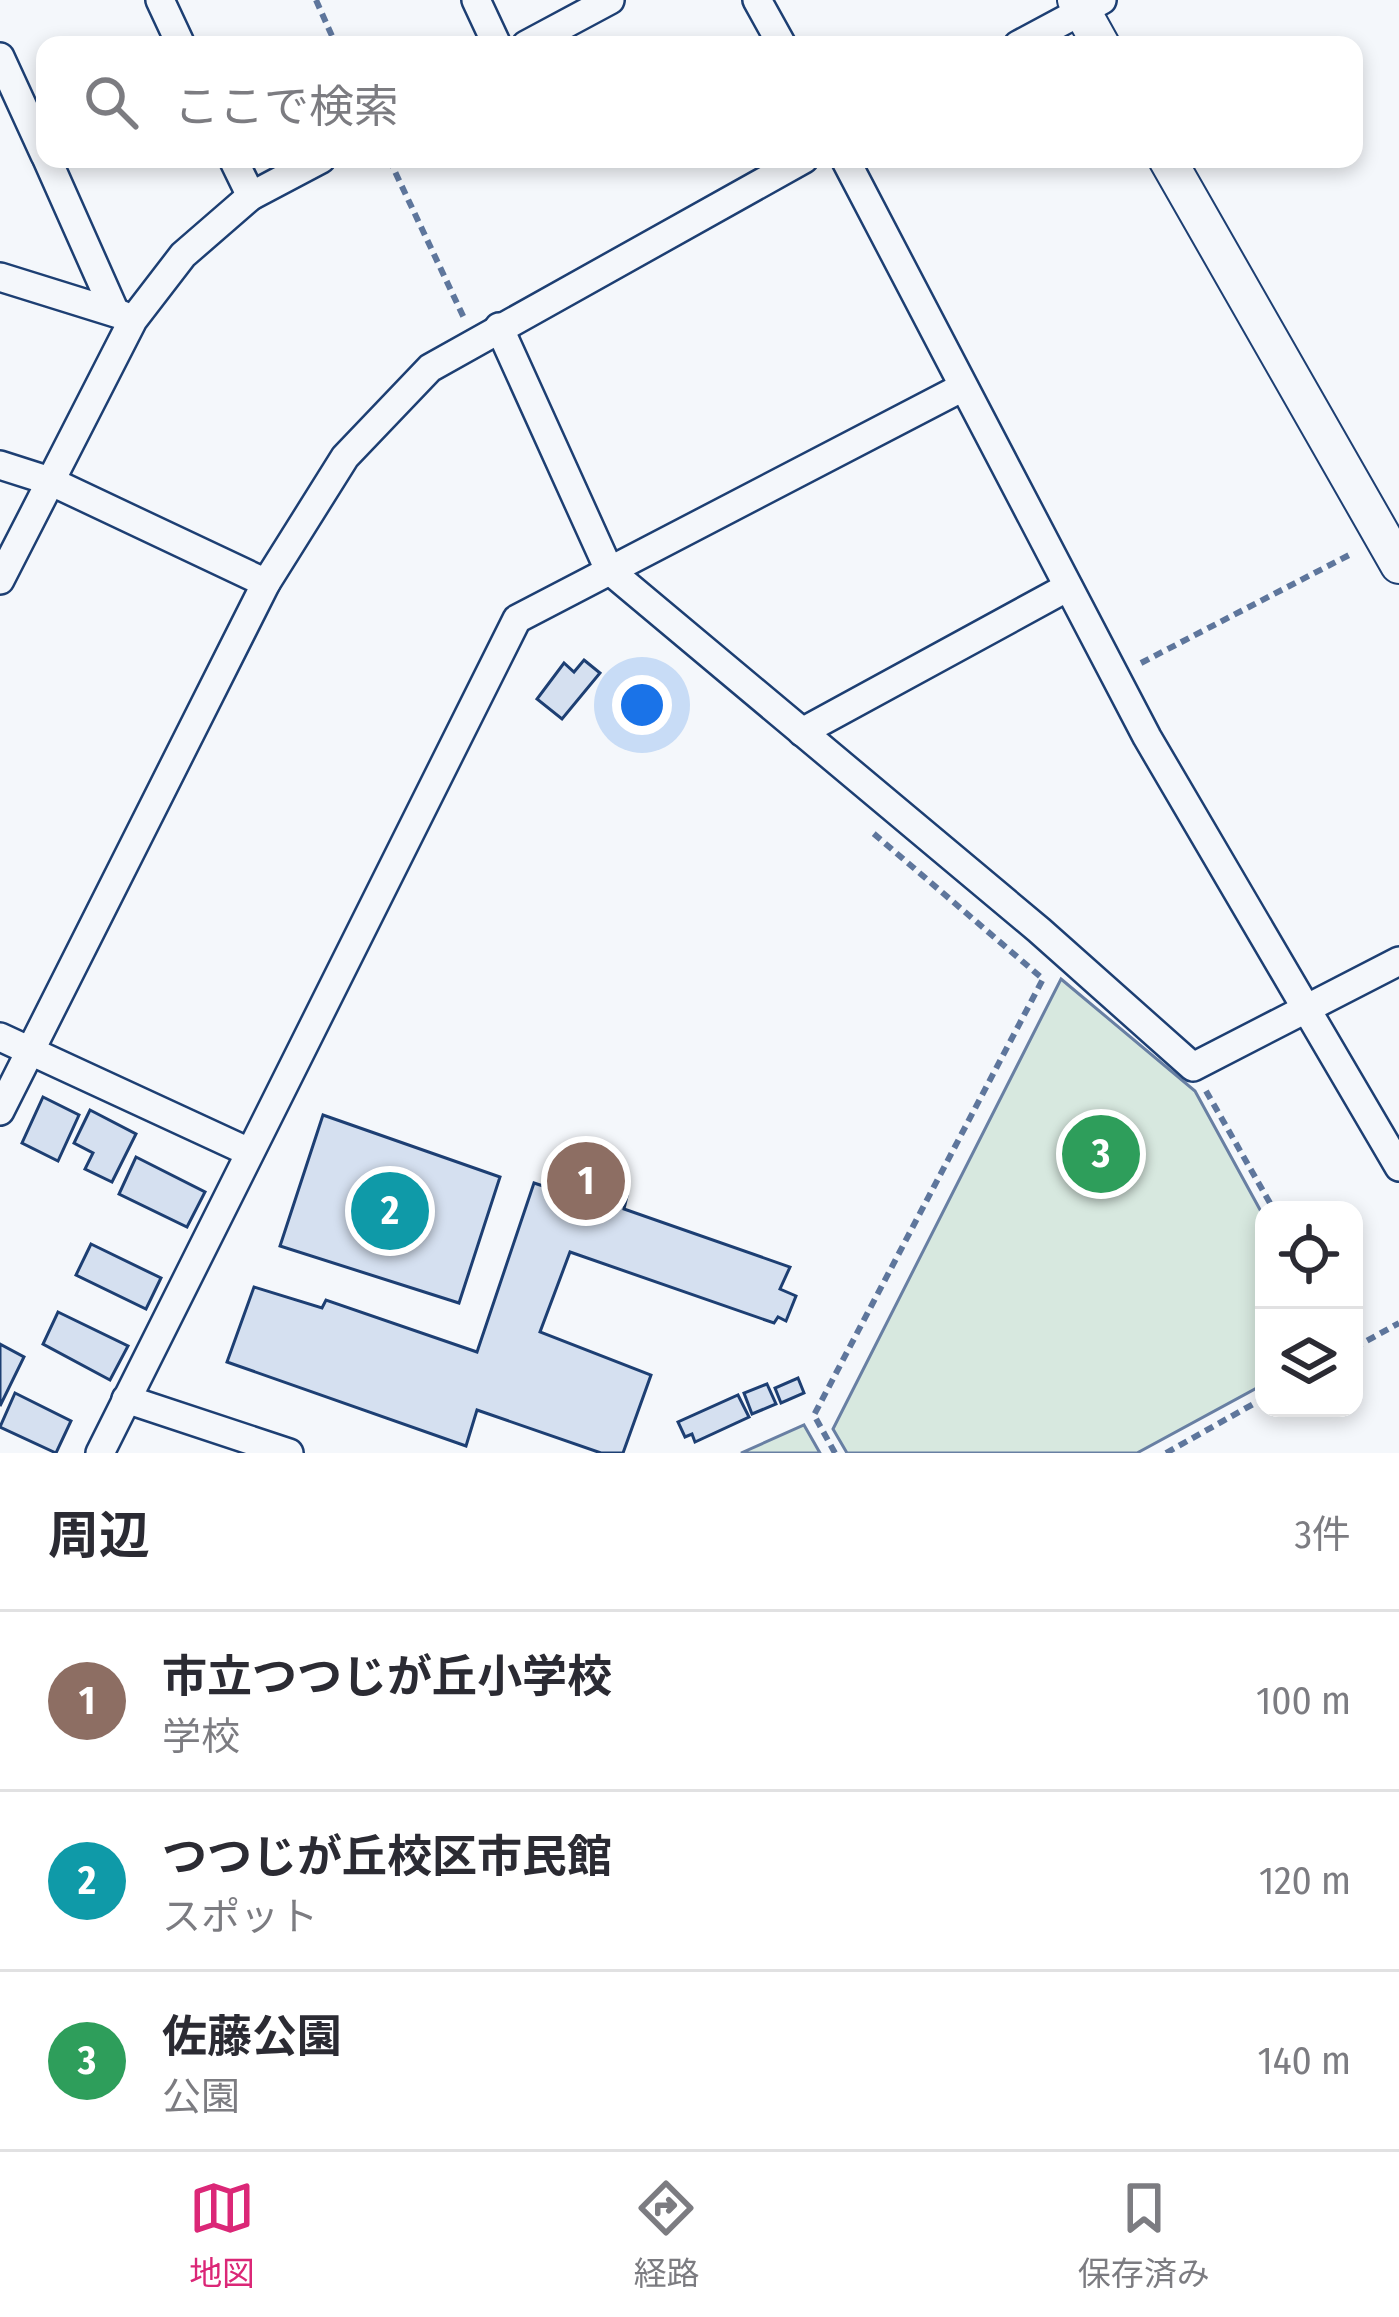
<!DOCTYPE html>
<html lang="ja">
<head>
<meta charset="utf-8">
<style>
	:root { --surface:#fff; --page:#f7f7f7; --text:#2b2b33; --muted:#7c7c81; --line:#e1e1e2; --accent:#db2777 }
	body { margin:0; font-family:"Fira Sans Condensed","Noto Sans JP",sans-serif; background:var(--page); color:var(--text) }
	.controls { position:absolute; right:36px; bottom:36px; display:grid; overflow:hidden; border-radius:24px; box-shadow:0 6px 18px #0003 }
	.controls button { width:108px; height:108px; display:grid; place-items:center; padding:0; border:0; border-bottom:3px solid var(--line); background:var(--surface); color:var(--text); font:60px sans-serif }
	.you { position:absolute; left:642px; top:705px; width:42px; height:42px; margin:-30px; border:9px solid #fff; border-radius:50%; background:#1a73e8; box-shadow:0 0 0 18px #1a73e833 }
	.badge { display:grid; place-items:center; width:78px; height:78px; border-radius:50%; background:var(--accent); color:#fff; font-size:39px; font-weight:700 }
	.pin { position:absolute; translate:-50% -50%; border:6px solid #fff; box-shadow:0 3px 12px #0006 }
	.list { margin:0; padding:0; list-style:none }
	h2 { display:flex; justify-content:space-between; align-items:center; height:156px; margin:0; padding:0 48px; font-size:51px }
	h2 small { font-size:39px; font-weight:400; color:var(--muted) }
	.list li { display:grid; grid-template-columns:78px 1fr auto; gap:36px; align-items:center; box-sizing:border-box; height:180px; padding:0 48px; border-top:3px solid var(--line) }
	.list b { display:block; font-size:45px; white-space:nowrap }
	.list p { margin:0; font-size:39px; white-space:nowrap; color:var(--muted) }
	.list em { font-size:39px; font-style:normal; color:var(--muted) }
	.icon { flex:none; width:66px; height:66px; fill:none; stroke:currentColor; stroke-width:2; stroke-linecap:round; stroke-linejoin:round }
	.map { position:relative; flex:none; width:1399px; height:1453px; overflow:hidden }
	.search { position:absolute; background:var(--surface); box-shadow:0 6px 18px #0003; left:36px; right:36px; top:36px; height:132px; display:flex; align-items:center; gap:30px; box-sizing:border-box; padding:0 42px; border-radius:24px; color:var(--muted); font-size:45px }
	.sheet { height:696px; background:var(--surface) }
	nav { display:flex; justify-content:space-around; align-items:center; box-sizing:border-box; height:168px; border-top:3px solid var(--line); background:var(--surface); font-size:33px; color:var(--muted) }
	nav a { display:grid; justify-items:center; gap:6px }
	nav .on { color:var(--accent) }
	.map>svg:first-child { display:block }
	.green { fill:#d7e8df; stroke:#687fa3; stroke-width:3 }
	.building { fill:#d5e0f0; stroke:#1d3f73; stroke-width:3 }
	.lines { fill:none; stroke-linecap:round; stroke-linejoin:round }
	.minor-casing { stroke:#1d3f73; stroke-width:32 }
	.tertiary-casing { stroke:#1d3f73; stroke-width:40 }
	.path { stroke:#5e769c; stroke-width:6; stroke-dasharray:9 6; stroke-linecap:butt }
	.minor { stroke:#f4f7fb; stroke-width:27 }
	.tertiary { stroke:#f4f7fb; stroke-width:36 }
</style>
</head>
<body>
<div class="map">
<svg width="1399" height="1453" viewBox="0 0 1399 1453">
	<rect width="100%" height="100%" fill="#f4f7fb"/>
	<!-- green -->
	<g class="green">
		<path d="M1061 979 1195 1091 1264 1217V1384L1137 1453H847L833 1429Z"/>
		<path d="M804 1425 820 1453H741Z"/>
	</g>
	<!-- building -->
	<g class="building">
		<path d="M584 660 600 673 562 719 537 699 564 663 574 672Z"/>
		<path d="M43 1097 79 1115 58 1161 22 1143Z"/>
		<path d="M90 1110 136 1134 112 1182 85 1169 93 1153 74 1143Z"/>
		<path d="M323 1115 500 1177 459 1303 280 1246Z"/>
		<path d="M136 1157 205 1192 187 1227 119 1194Z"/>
		<path d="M590 1182 627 1196 624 1209 790 1267 780 1289 796 1296 786 1321 778 1317 774 1323 570 1252 540 1332 651 1375 623 1453H601L477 1410 466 1446 227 1362 254 1287 322 1308 326 1300 477 1352 534 1183 582 1199Z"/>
		<path d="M91 1244 161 1278 146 1309 76 1275Z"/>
		<path d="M58 1312 128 1346 110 1380 43 1344Z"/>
		<path d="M0 1344 24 1357 0 1406Z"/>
		<path d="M798 1378 804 1393 781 1403 775 1388Z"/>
		<path d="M767 1384 776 1404 752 1414 744 1393Z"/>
		<path d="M15 1393 71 1421 56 1453 0 1427Z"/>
		<path d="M738 1395 749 1417 695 1442 692 1434 685 1437 678 1422Z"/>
	</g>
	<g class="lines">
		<defs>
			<g id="minor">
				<path d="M160 0 181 45"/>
				<path d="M476 0 497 45"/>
				<path d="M757 0 782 45"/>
				<path d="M526 45 610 0"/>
				<path d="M1018 45 1102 0"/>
				<path d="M0 57 45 155"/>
				<path d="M47 159 115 312"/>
				<path d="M233 159 251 196"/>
				<path d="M845 159 1147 737 1399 1167"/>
				<path d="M0 277 122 315"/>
				<path d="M499 327 609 570 1039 930 1193 1067 1399 961"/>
				<path d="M0 465 50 481 266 583"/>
				<path d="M0 580 133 320 183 255 251 196 321 159"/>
				<path d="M802 732 1068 587"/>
				<path d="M0 1037 249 1152"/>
				<path d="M0 1111 266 583 345 457 430 368 804 159"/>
				<path d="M126 1399 289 1453"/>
				<path d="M100 1453 517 619 963 387"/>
			</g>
			<g id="tertiary">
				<path d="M1076 0 1101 45"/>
				<path d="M1167 159 1399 565"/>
			</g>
		</defs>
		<!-- minor casing -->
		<use href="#minor" class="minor-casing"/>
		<!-- tertiary casing -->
		<use href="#tertiary" class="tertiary-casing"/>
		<!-- path -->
		<g class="path">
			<path d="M316 0 336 45"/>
			<path d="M389 159 464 318"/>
			<path d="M1141 663 1353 553"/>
			<path d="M1206 1091 1274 1210"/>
			<path d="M1354 1348 1399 1323"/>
			<path d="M835 1453 814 1415 1043 979 873 833"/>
			<path d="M1166 1453 1264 1398"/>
		</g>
		<!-- minor -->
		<use href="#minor" class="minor"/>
		<!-- tertiary -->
		<use href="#tertiary" class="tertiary"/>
	</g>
</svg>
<div class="controls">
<button><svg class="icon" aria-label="locate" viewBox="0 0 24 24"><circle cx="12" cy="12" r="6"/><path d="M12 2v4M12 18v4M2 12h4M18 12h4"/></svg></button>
<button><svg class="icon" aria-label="layers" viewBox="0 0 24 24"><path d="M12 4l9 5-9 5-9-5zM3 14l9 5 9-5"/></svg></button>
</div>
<div class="you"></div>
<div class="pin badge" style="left:586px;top:1181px;background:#8d6e63">1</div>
<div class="pin badge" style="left:390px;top:1211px;background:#0f9aa8">2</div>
<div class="pin badge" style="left:1101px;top:1154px;background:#2e9e5b">3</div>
<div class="search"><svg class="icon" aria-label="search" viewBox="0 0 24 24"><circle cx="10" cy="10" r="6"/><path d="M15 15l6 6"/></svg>ここで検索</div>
</div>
<section class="sheet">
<h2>周辺<small>3件</small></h2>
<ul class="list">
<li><span class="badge" style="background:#8d6e63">1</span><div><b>市立つつじが丘小学校</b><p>学校</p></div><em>100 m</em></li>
<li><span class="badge" style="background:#0f9aa8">2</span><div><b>つつじが丘校区市民館</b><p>スポット</p></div><em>120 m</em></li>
<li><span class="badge" style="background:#2e9e5b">3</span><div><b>佐藤公園</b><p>公園</p></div><em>140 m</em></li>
</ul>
</section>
<nav>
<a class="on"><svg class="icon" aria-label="map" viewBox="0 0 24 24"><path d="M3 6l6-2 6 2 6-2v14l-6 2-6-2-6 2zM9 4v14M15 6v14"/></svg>地図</a>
<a><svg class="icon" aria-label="directions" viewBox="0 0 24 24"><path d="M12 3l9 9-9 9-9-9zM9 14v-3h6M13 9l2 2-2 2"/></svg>経路</a>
<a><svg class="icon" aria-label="saved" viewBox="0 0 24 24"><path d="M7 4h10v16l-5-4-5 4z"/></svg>保存済み</a>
</nav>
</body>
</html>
